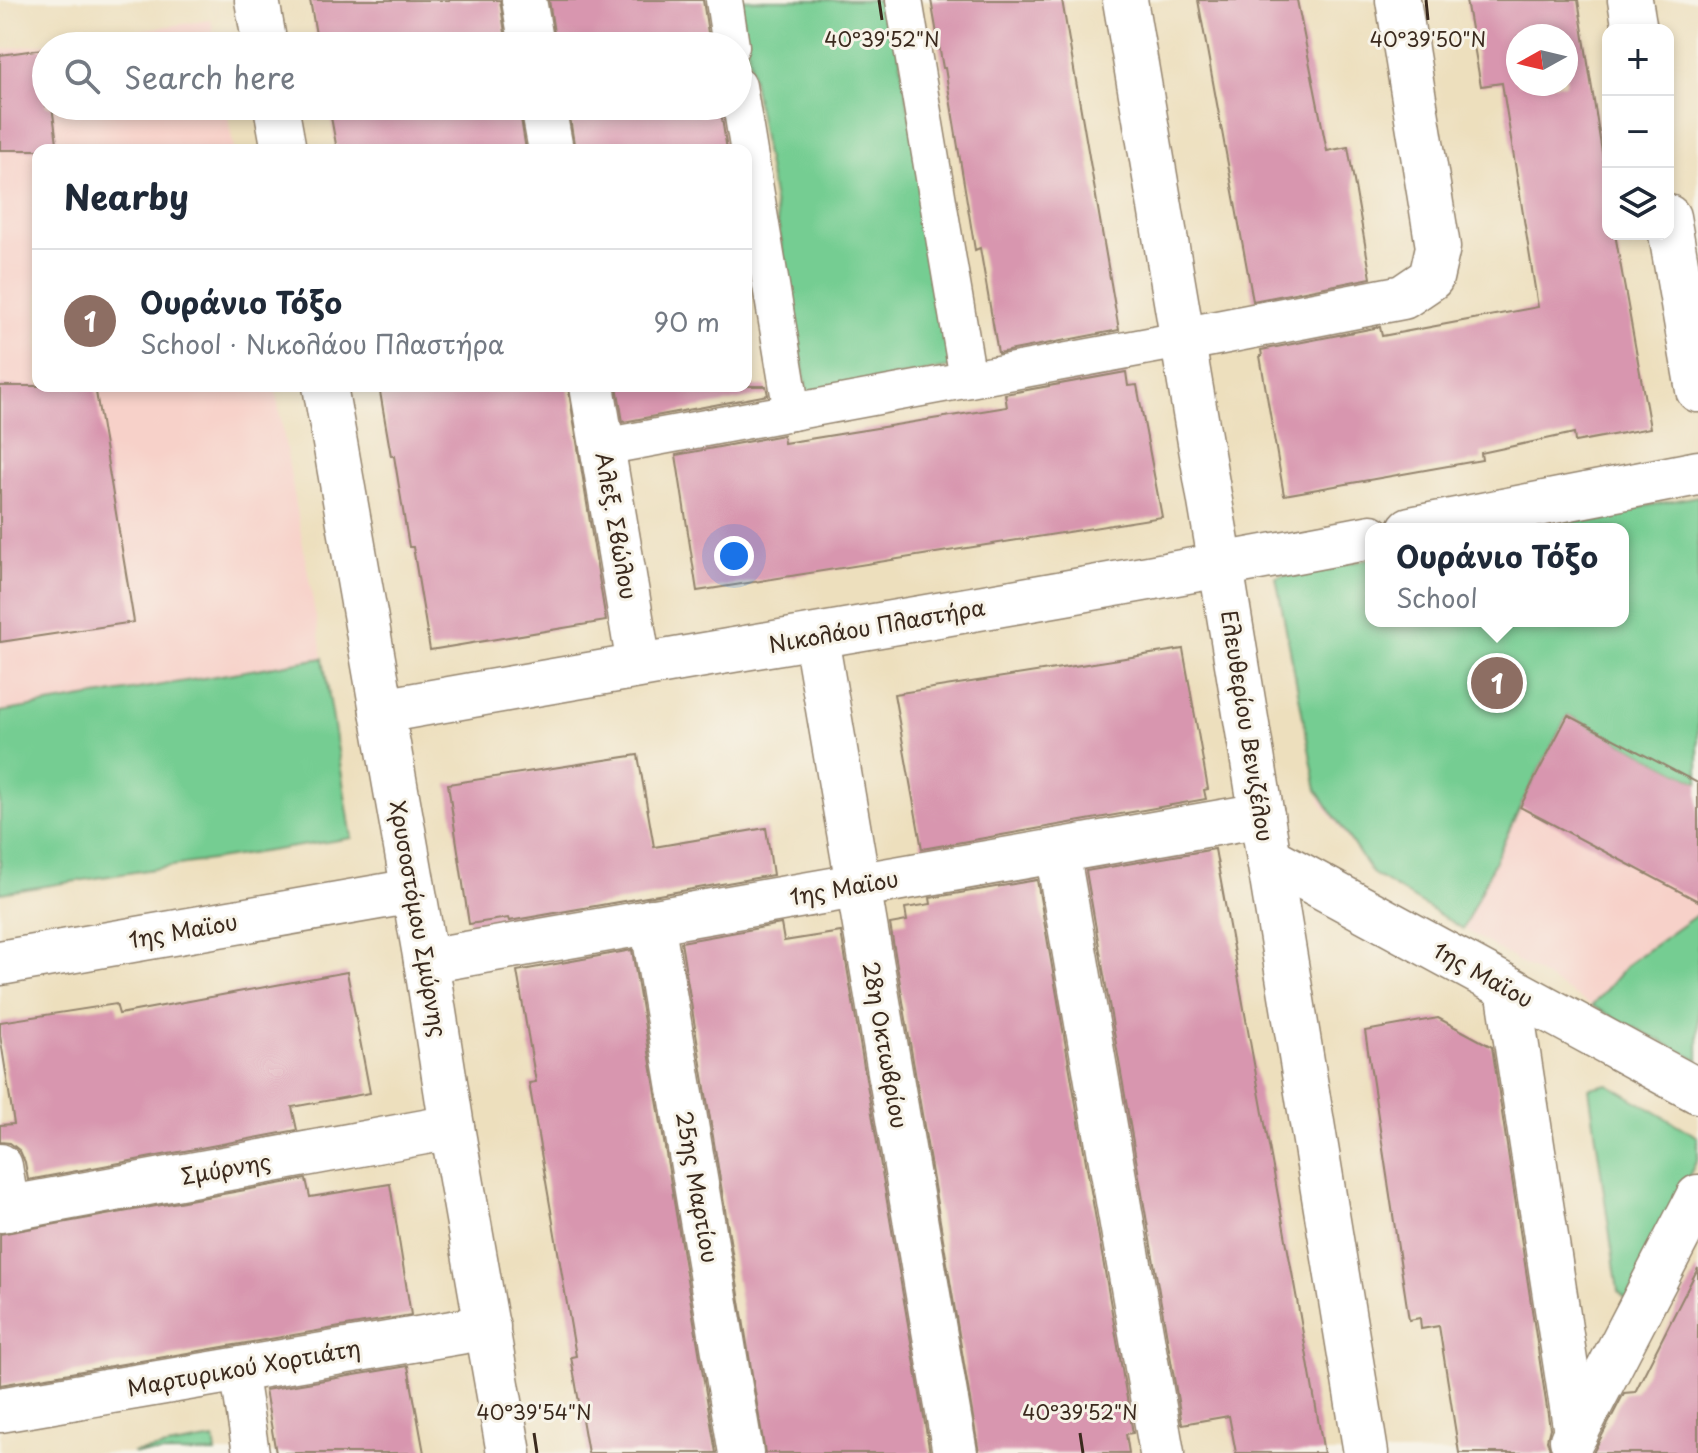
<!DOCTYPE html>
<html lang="en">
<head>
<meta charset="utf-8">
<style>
	:root { --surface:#fff; --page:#f6f6f7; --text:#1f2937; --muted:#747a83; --line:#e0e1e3; --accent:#1f6fb2 }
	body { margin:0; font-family:"Playpen Sans",sans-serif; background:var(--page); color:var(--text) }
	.controls { position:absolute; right:24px; top:24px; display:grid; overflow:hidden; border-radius:16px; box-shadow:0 4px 12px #0003 }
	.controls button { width:72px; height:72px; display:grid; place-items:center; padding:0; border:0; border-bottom:2px solid var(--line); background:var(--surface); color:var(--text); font:40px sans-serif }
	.compass { position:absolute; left:1506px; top:24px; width:72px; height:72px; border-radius:50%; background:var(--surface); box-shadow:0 4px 12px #0003; rotate:262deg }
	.you { position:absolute; left:734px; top:556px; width:28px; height:28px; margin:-20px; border:6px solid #fff; border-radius:50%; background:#1a73e8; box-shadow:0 0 0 12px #1a73e833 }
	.badge { display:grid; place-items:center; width:52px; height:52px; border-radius:50%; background:var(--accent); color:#fff; font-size:26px; font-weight:700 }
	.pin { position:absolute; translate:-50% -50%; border:4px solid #fff; box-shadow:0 2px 8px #0006 }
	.popup { position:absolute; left:1365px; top:523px; width:264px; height:104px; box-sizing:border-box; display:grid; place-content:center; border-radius:16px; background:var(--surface); filter:drop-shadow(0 2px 6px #0005); font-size:26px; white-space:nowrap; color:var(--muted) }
	.popup b { font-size:30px; color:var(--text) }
	.popup::after { content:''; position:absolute; left:50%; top:100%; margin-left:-16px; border:16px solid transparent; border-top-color:var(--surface) }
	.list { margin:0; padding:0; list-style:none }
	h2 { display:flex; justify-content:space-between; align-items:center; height:104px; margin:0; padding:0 32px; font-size:34px }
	h2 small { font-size:26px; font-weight:400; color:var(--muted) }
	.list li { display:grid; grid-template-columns:52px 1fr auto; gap:24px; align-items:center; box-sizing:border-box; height:144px; padding:0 32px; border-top:2px solid var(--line) }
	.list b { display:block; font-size:30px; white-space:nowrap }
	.list p { margin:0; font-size:26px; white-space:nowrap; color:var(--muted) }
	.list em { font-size:26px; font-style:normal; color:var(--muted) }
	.icon { flex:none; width:44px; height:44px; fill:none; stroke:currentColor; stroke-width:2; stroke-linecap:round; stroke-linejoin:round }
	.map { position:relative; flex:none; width:1698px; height:1453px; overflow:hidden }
	.search { position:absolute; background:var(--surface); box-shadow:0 4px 12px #0003; left:32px; top:32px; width:720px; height:88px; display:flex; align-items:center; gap:20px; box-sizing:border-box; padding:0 28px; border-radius:44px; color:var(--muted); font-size:30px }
	.panel { position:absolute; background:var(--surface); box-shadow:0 4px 12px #0003; left:32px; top:144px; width:720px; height:248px; border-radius:16px }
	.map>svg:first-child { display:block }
	.built { fill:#f7d1c9 }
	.green { fill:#75cd92; stroke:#587c58; stroke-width:2 }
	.building { fill:#d896af; fill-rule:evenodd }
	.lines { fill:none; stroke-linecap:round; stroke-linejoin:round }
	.pedestrian-casing { stroke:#94846e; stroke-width:39 }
	.minor-casing { stroke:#94846e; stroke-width:47 }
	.tertiary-casing { stroke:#94846e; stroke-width:47 }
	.pedestrian { stroke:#fff; stroke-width:36 }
	.minor { stroke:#fff; stroke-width:44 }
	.tertiary { stroke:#fff; stroke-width:44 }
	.ticks { fill:none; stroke:#3b2a1e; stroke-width:3 }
	.labels { text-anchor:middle; stroke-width:6; stroke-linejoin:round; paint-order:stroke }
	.street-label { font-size:22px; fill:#3b2a1e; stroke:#f7f3e8 }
	.ticks-label { font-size:20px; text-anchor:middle; fill:#3b2a1e; stroke:#f7f3e8; stroke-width:6; stroke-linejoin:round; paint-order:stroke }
</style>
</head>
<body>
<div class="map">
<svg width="1698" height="1453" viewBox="0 0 1698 1453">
	<rect width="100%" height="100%" fill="#f7f3e8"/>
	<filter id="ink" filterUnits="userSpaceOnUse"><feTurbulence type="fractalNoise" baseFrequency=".0125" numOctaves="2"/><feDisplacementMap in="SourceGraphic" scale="16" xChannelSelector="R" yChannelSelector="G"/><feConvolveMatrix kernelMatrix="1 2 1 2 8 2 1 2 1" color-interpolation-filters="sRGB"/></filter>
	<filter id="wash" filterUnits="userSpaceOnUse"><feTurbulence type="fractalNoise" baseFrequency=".006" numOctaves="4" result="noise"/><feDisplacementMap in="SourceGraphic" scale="32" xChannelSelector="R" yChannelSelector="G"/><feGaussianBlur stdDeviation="1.8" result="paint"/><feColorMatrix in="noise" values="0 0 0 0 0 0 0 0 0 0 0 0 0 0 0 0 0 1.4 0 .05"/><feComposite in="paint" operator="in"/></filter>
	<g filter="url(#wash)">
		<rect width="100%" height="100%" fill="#eddfbd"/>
		<!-- built -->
		<g class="built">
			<path d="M211 20 216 46H46V106H226L234 150H38V386H275L323 658 0 712V50Z"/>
			<path d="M1698 496V1060L1592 1006 1372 873 1320 801 1276 577 1371 621H1623V529H1528Z"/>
		</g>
		<!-- green -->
		<g class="green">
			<path d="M739 0H890L953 367 807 392Z"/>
			<path d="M1698 496V783L1568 715 1520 807 1463 929 1372 873 1317 790 1276 577 1371 559V621H1623V529H1528Z"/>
			<path d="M323 658 352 838 0 893V712Z"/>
			<path d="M1698 914V1060L1592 1006 1628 964Z"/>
			<path d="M1608 1084 1698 1137V1158L1627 1300 1618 1291 1589 1088Z"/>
			<path d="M214 1439 216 1453H132Z"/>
		</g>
		<g id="blocks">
			<!-- building -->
			<g class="building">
				<path d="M310 0H500L507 46H318Z"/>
				<path d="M549 0H703L710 46H556Z"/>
				<path d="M931 0H1062L1119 330 998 353 980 248 975 250 945 68H943Z"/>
				<path d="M1198 0H1297L1327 151 1348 147 1371 278 1253 301Z"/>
				<path d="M1466 0H1578L1608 190V234H1615L1650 428 1575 442 1574 433 1481 453 1482 460 1284 495 1260 356H1262L1261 350 1380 327 1382 336 1538 307 1502 83 1481 86ZM1518 36H1566V84H1518Z"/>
				<path d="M43 49 46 68V106H52L58 150H0V55Z"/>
				<path d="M329 106H519L526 150H337Z"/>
				<path d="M568 106H720L727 150H575Z"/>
				<path d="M1126 372 1128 386 1137 385 1162 517 697 591 676 455 783 435 784 443 1007 407 1005 394Z"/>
				<path d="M0 386H95L134 622 0 642Z"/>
				<path d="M379 386H568L606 621 430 650 413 547H409L394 456H391Z"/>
				<path d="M617 386H766L768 395 623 422Z"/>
				<path d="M1183 649 1208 789 1204 790 1206 799 922 849 894 694Z"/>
				<path d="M1568 715 1698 783V901L1520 807Z"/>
				<path d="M638 755 654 847 766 828 773 875 509 921 508 918 469 924 448 784Z"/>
				<path d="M1215 849 1299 1311 1324 1453H1236L1229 1416 1182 1424 1086 871Z"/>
				<path d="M1037 880 1133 1433 1126 1434 1129 1453H979L890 924 907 921 905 908 931 904 930 898Z"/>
				<path d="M781 924 784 941 841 932 930 1453H765L681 942Z"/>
				<path d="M632 950 716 1453H588L571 1357 576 1356 529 1083 536 1082 517 971Z"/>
				<path d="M347 972 370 1093 292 1107 297 1130 28 1180 25 1162 20 1151 10 1143 0 1142V1125L14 1124 0 1035V1022L116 1004 119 1014Z"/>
				<path d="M1438 1018 1492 1047 1550 1428 1547 1440 1551 1453H1459L1439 1326 1421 1329 1420 1318 1409 1320 1365 1031Z"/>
				<path d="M306 1179 310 1197 390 1184 411 1315 0 1385V1234Z"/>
				<path d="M1698 1268V1453H1593L1624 1393 1635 1392Z"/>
				<path d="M408 1366 424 1453H276L265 1390Z"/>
			</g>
		</g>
	</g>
	<g filter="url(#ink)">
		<use href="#blocks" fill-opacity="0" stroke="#94846e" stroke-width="2"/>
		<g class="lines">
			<defs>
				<g id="pedestrian">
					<path d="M724 0 731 46"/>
					<path d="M904 0 968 379"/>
					<path d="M738 86 792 412"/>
					<path d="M603 447 1181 340"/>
					<path d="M238 1369 251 1453"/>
				</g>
				<g id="minor">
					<path d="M524 0 532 46"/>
					<path d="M1125 0 1221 566 1366 1453"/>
					<path d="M1630 0 1635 30"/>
					<path d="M543 106 551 150"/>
					<path d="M1668 217 1698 390"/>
					<path d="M1181 340 1403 297 1431 278 1438 247 1398 0"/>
					<path d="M592 386 639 665"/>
					<path d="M1410 529 1698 473"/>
					<path d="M816 638 955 1453"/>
					<path d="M382 711C712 652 1042 600 1371 537"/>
					<path d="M1057 851 1162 1453"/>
					<path d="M1269 858 1698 1091"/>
					<path d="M652 921 741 1453"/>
					<path d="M426 961 1262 815"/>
					<path d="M0 963 413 891"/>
					<path d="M1508 988 1576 1433"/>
					<path d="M0 1166 7 1209"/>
					<path d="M0 1210 452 1127"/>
					<path d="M0 1410 488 1327"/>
					<path d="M1572 1440 1698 1197"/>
				</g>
				<g id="tertiary">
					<path d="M257 0 265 46"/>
					<path d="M276 106 284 150"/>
					<path d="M325 386 426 961 452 1127 509 1453"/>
				</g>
			</defs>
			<!-- pedestrian casing -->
			<use href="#pedestrian" class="pedestrian-casing"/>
			<!-- minor casing -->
			<use href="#minor" class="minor-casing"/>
			<!-- tertiary casing -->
			<use href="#tertiary" class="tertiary-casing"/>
			<!-- pedestrian -->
			<use href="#pedestrian" class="pedestrian"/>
			<!-- minor -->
			<use href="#minor" class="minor"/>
			<!-- tertiary -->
			<use href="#tertiary" class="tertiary"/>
		</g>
	</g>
	<!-- ticks -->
	<path class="ticks" d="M879 0 882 20M1426 0 1428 20M534 1433 537 1453M1080 1433 1083 1453"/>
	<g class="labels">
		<!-- street labels -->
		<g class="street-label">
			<text transform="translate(616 526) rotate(80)" y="8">Αλεξ. Σβώλου</text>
			<text transform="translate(877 626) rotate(-10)" y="8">Νικολάου Πλαστήρα</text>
			<text transform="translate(1247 726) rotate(81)" y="8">Ελευθερίου Βενιζέλου</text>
			<text transform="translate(844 888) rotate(-10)" y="8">1ης Μαϊου</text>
			<text transform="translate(418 919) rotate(80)" y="8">Χρυσοστόμου Σμύρνης</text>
			<text transform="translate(183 931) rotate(-10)" y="8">1ης Μαϊου</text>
			<text transform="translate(1483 975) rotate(29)" y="8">1ης Μαϊου</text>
			<text transform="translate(885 1045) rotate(80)" y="8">28η Οκτωβρίου</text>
			<text transform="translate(226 1169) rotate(-10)" y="8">Σμύρνης</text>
			<text transform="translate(697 1187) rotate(80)" y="8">25ης Μαρτίου</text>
			<text transform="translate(244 1368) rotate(-10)" y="8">Μαρτυρικού Χορτιάτη</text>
		</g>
	</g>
	<g class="ticks-label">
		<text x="882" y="47">40°39'52"N</text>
		<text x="1428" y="47">40°39'50"N</text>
		<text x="534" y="1420">40°39'54"N</text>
		<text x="1080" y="1420">40°39'52"N</text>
	</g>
</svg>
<div class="controls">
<button>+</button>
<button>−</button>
<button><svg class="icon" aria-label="layers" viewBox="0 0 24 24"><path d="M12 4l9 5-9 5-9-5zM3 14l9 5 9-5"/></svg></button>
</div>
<svg class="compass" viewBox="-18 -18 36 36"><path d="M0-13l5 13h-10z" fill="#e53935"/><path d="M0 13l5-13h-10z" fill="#747a83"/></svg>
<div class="you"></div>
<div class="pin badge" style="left:1497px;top:683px;background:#8d6e63">1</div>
<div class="popup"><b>Ουράνιο Τόξο</b>School</div>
<div class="search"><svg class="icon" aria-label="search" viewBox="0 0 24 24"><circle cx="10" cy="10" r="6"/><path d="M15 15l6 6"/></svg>Search here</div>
<section class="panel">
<h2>Nearby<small></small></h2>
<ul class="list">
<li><span class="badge" style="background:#8d6e63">1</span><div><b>Ουράνιο Τόξο</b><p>School · Νικολάου Πλαστήρα</p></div><em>90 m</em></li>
</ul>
</section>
</div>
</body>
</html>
